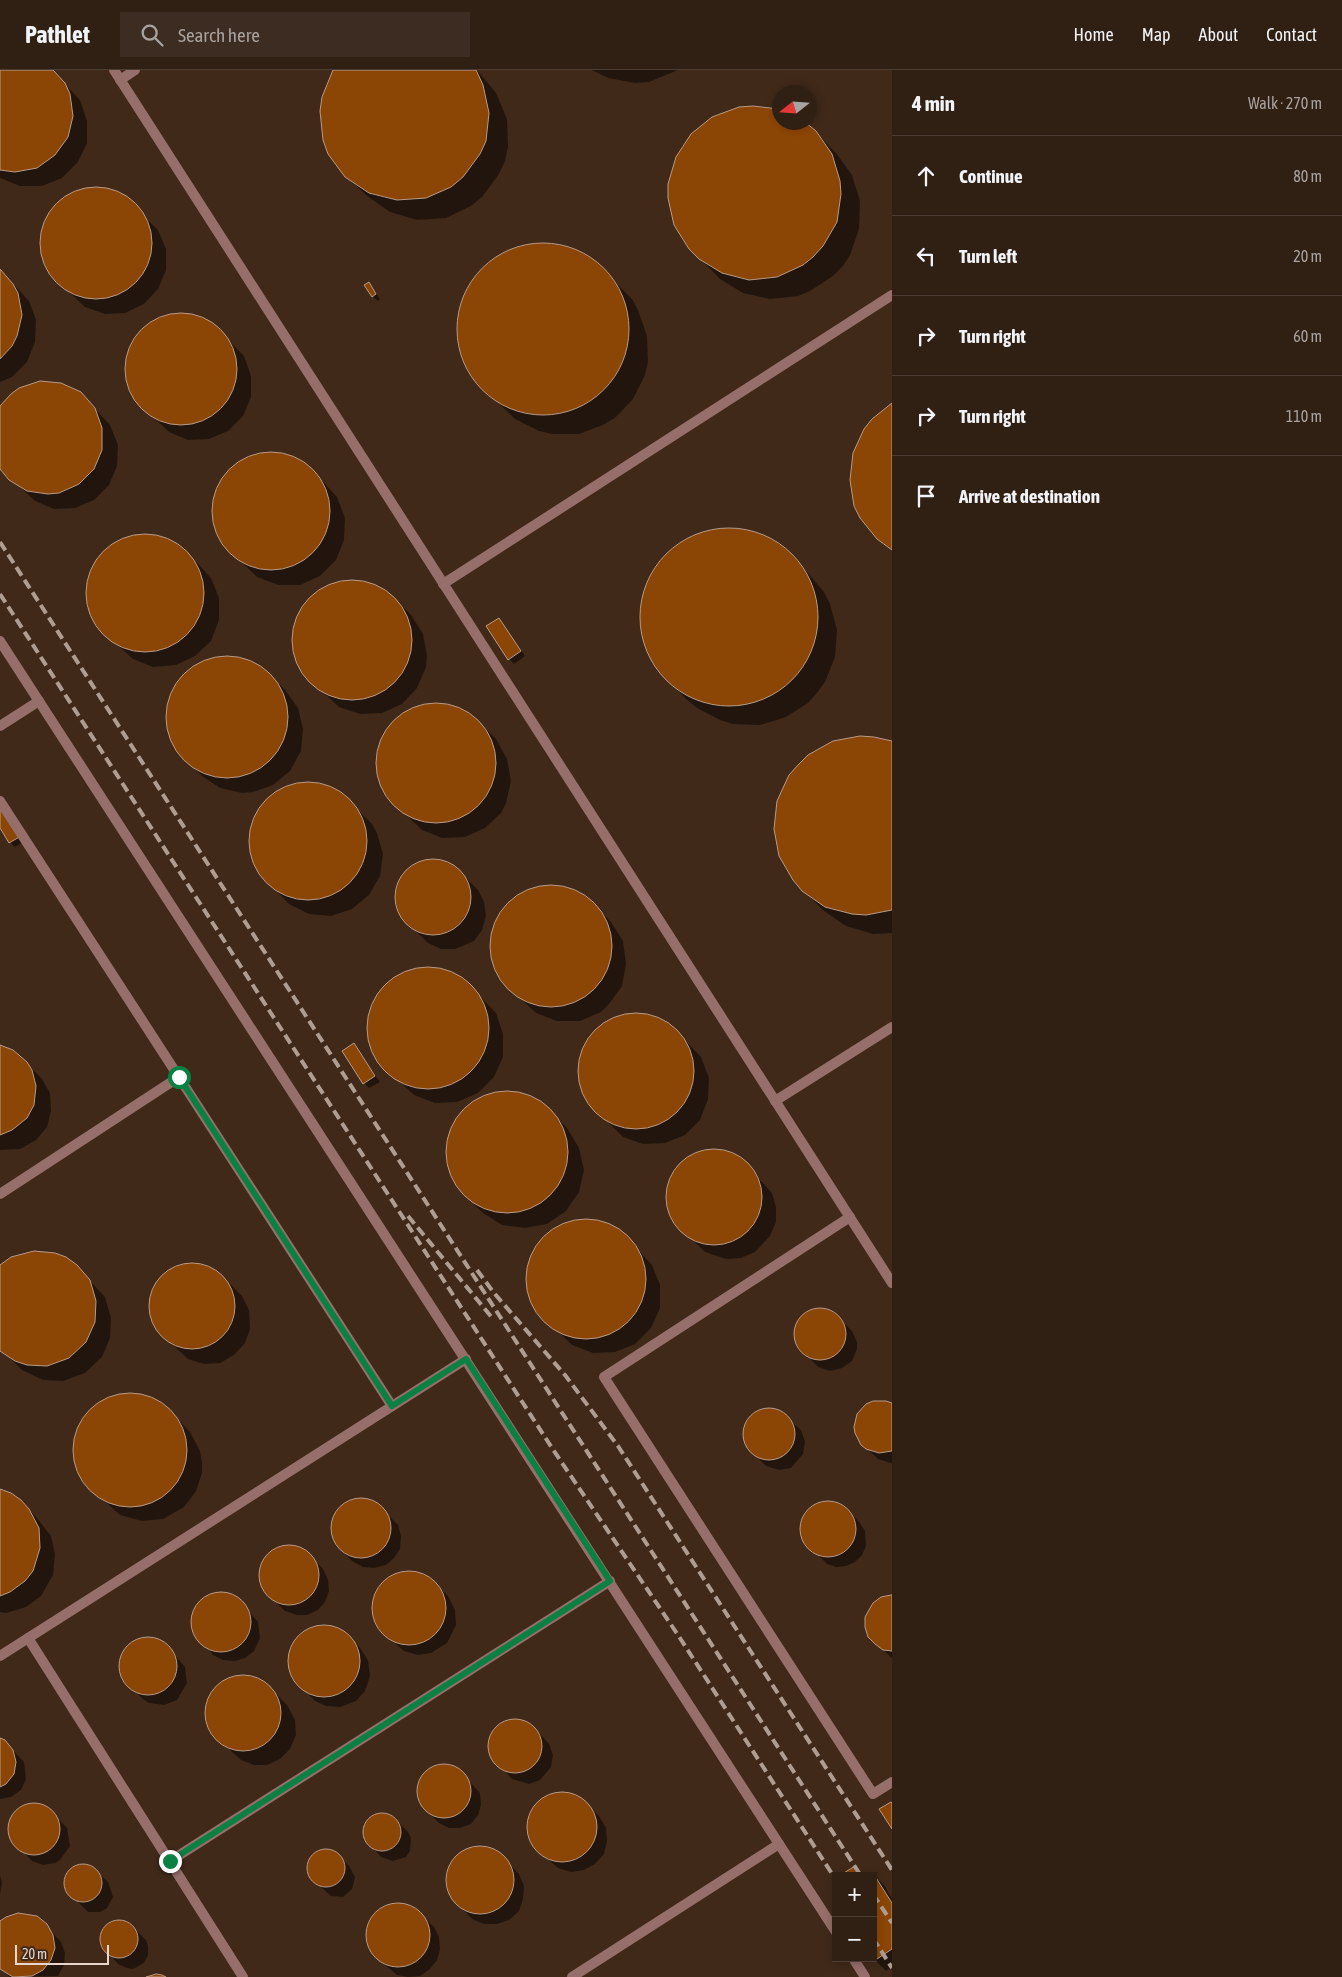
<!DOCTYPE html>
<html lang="en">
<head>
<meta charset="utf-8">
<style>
	:root { --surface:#301f13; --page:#3c2c21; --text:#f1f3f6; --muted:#a8a2a0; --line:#4b3d33 }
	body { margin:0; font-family:"Asap Condensed",sans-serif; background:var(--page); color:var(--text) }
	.controls { position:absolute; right:15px; bottom:15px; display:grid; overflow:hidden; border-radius:0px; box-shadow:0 2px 8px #0003 }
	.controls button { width:45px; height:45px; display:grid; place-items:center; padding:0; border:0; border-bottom:1px solid var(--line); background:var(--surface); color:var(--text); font:25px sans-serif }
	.compass { position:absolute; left:772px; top:15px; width:45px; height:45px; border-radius:50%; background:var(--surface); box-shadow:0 2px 8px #0003; rotate:253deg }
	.scale { position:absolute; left:15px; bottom:12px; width:94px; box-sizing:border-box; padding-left:5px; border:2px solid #e7d7ce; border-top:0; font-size:14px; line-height:18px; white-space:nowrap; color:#e7d7ce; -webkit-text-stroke:4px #402919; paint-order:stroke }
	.stop { position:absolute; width:15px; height:15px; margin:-11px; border:4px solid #0b8043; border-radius:50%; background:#fff }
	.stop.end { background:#0b8043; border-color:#fff; box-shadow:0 1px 5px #0008 }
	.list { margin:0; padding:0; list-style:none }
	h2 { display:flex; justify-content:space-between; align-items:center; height:65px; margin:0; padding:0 20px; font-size:21px }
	h2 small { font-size:16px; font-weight:400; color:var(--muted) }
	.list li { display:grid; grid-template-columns:32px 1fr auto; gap:15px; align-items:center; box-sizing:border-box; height:80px; padding:0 20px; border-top:1px solid var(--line) }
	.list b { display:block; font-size:19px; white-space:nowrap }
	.list em { font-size:16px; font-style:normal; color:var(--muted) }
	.icon { flex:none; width:28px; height:28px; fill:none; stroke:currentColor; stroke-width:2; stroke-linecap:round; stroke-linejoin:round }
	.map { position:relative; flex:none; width:892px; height:1907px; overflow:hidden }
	header { display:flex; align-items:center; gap:30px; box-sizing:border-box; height:70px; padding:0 25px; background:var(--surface); border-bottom:1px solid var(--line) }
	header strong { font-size:24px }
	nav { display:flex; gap:28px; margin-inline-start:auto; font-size:18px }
	.search { width:350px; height:45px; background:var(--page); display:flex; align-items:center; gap:12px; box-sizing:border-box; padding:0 18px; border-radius:0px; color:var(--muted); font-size:19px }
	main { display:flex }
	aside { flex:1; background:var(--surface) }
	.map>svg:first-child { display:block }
	.shadow { fill:#0007 }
	.building { fill:#8b4505; stroke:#b89b89 }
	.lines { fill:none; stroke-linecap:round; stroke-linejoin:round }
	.service { stroke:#966e6a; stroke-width:10 }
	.rail { stroke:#af9d92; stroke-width:4; stroke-dasharray:10 5; stroke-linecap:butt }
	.route { stroke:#0b8043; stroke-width:6 }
</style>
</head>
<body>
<header>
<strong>Pathlet</strong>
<div class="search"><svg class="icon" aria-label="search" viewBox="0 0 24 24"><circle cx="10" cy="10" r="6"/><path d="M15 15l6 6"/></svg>Search here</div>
<nav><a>Home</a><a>Map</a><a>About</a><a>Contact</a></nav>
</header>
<main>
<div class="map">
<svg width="892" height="1907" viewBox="0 0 892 1907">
	<rect width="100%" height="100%" fill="#402919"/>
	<!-- shadow -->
	<g class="shadow">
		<path d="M0 0H51L80 30 87 51V73L78 92 62 108 42 116H20L0 108Z"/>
		<path d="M335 0H477L496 23 507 49 508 77 505 91 499 104 482 127 471 136 446 148 417 150 390 142 367 126 346 106Z"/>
		<path d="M592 0H678L649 12 635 13 608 8Z"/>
		<path d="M767 38 779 42V52L815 62 836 83 852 105 860 131 859 159 850 185 843 196 833 206 810 221 798 226 770 229 743 223 720 209 690 178 672 100 683 75 702 55Z"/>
		<path d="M88 119 109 120 127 129 158 160 166 179V200L158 219 144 234 125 243 105 244 85 237 53 207 43 189 41 179 43 158 53 139 68 126Z"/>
		<path d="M528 176H555L568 178 592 190 632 229 638 240 647 266 648 292 645 305 633 329 615 348 603 355 579 364H552L539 361 515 349 475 310 469 299 460 274 459 261 462 235 474 211 492 191 504 184Z"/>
		<path d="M0 200 29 231 36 250 35 272 27 292 12 307 0 312Z"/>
		<path d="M369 214 380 229 378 231 372 226Z"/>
		<path d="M174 244 195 246 213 255 244 286 251 306V327L243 346 228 361 209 369 188 370 169 362 137 332 127 313 126 292 128 282 138 264 154 250Z"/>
		<path d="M80 323 110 355 118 375 117 396 109 415 94 430 75 438 54 439 35 431 3 401 0 396V339Z"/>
		<path d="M275 383 296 388 314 402 337 427 345 448 344 470 336 490 320 506 300 515H278L257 507 225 476 215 456 213 434 220 413 233 396 253 385Z"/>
		<path d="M738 459 751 462 776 473 807 502 824 522 830 534 837 560 835 587 825 612 817 623 808 633 786 647 760 655 733 654 720 650 697 638 686 629 666 608 650 586 645 574 641 547 645 521 650 508 665 486 686 470 711 461Z"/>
		<path d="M148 465 170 470 188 483 211 508 219 528V550L211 571 195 586 176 595 153 597 133 589 100 559 90 539 88 517 94 496 108 479 126 468Z"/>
		<path d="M355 511 377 516 395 529 411 545 423 564 427 586 426 597 417 618 402 634 382 643 360 644 339 637 306 606 296 586 294 564 300 543 314 525 333 514Z"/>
		<path d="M499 549 525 586 514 594 509 589Z"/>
		<path d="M229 587 251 591 269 604 285 620 298 638 303 659 301 681 290 701 273 715 253 722 242 723 220 718 202 706 186 690 173 672 167 650 170 629 181 609 188 601 207 590Z"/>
		<path d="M439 634 462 640 480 653 496 669 507 689 511 711 506 733 501 743 485 758 465 767 442 768 422 760 389 729 379 709 377 686 384 665 398 648 418 637Z"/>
		<path d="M892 673V863L873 864 846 856 824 841 803 820Z"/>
		<path d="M297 714H319L339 722 372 754 377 763 383 784 380 806 369 825 352 839 331 846 309 844 289 834 258 801 251 780 252 758 261 738 277 723Z"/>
		<path d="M0 742 25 771 15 777 10 772 0 756Z"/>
		<path d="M438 790 451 795 462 804 478 820 484 832 486 846 482 860 474 871 455 879H441L428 873 402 847 397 834V820L402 807 411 797 424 791Z"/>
		<path d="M555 817 577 822 595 836 611 852 623 871 626 894 622 916 609 934 601 942 580 951H557L536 943 503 912 493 892 492 869 498 847 513 830 532 819Z"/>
		<path d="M433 898 454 904 464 910 496 943 503 964V987L494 1007 478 1023 457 1032 435 1033 414 1025 380 994 370 973 369 951 376 929 390 911 410 901Z"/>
		<path d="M640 944 651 946 670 955 701 987 709 1008 708 1029 700 1050 685 1065 665 1073 643 1074 623 1067 591 1035 581 1016 579 995 586 974 599 957 618 947Z"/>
		<path d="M354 975 380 1012 369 1018 364 1013 344 981Z"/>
		<path d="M0 977 26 993 42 1009 50 1023 51 1041 47 1057 36 1070 20 1079 0 1080Z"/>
		<path d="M512 1022 533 1028 551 1042 567 1058 579 1078 584 1100 579 1122 566 1141 547 1154 525 1158 502 1155 483 1143 467 1127 453 1108 447 1086 450 1064 461 1044 469 1036 489 1025Z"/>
		<path d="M706 1081H721L741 1089 772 1123 776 1137V1152L770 1166 755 1182 741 1188 726 1189 705 1182 678 1156 668 1136 667 1121 675 1100 685 1090Z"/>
		<path d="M590 1151 611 1156 621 1162 652 1195 660 1215V1238L651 1258 635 1274 615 1282 593 1283 572 1275 540 1244 530 1224 528 1202 535 1181 549 1164 568 1153Z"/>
		<path d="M196 1194 211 1198 226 1210 242 1226 249 1240 250 1259 245 1273 234 1285 220 1293 204 1294 188 1289 158 1261 151 1247 150 1230 155 1214 165 1202 179 1195Z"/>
		<path d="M76 1196 105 1227 111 1248 110 1268 102 1287 85 1303 63 1311 43 1310 22 1300 0 1278V1197Z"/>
		<path d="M812 1240H825L836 1245 852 1261 857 1272V1279L852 1291 842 1298 830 1301 818 1297 798 1276 796 1271V1258L802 1247Z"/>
		<path d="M136 1324 157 1331 174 1345 190 1362 200 1381 202 1393V1403L196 1421 184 1437 163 1449 142 1451 120 1445 86 1414 77 1396 75 1374 80 1355 94 1337 114 1326Z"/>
		<path d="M892 1335V1393H891L878 1389 862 1374Z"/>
		<path d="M773 1339 779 1341 801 1360 805 1372 803 1384 791 1398 779 1400 766 1396 747 1376 743 1364 746 1352 755 1343 761 1340Z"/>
		<path d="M0 1420 20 1430 36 1447 51 1466 55 1484 53 1505 41 1526 26 1537 6 1543 0 1542Z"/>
		<path d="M358 1429H364L377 1434 398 1455 401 1466 400 1479 394 1488 386 1495 374 1498 363 1497 352 1491 341 1480 333 1466V1448L339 1439 346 1432Z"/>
		<path d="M832 1432 841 1435 849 1441 860 1453 865 1461 866 1476 862 1485 855 1492 846 1496 836 1497 827 1494 805 1472 801 1463 802 1453 806 1444 813 1437 822 1433Z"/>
		<path d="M293 1477 304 1481 312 1488 323 1499 328 1510 329 1521 325 1532 318 1540 307 1545H297L285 1541 266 1523 261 1512 260 1501 264 1491 272 1482 281 1478Z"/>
		<path d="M412 1502 426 1506 436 1515 448 1526 455 1540 456 1555 447 1573 431 1583 418 1585 404 1581 381 1561 374 1547V1532L377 1520 386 1510 399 1504Z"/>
		<path d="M219 1523 231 1525 240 1531 258 1552 260 1568 254 1581 245 1588 235 1591 223 1590 213 1585 195 1563 193 1548 199 1533 212 1525Z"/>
		<path d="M892 1526V1588L876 1574Z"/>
		<path d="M321 1557 337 1559 348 1566 360 1578 368 1590 370 1606 365 1621 356 1631 340 1637 326 1636 315 1631 293 1608 289 1596 290 1582 297 1569 307 1561Z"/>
		<path d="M146 1569 157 1570 167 1576 185 1597 187 1613 177 1630 164 1635 149 1633 143 1629 127 1614 121 1601V1590L126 1580 135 1572Z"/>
		<path d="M246 1606 260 1610 271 1619 287 1635 295 1650 296 1665 290 1679 280 1689 267 1695H254L241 1690 215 1666 208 1653 207 1639 210 1626 220 1615 232 1608Z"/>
		<path d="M519 1650 530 1654 541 1665 549 1674 553 1685 551 1697 540 1710 529 1714 512 1709 490 1684V1672L494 1661 502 1653Z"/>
		<path d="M0 1670 4 1671 24 1692 26 1709 21 1720 11 1727 0 1729Z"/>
		<path d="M436 1696H447L458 1699 480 1723 481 1735 478 1745 471 1754 460 1758H449L439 1753 428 1742 419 1728 418 1717 423 1706Z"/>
		<path d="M565 1723 577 1727 588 1735 599 1746 606 1758 607 1771 604 1784 595 1794 584 1800 571 1802 558 1798 536 1779 530 1767 529 1754 532 1741 540 1731 552 1725Z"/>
		<path d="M31 1734H37L48 1738 67 1758 70 1776 60 1790 55 1793 43 1795 32 1791 13 1771 9 1759 12 1748 20 1739Z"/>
		<path d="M379 1744 392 1746 408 1762 411 1768 410 1781 406 1787 393 1791 381 1787 366 1770 364 1764 367 1751Z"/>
		<path d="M475 1778H487L499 1783 519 1804 524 1816 523 1829 519 1841 509 1850 497 1854H484L472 1849 452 1828 447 1816 448 1803 453 1791 462 1782Z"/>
		<path d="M326 1780 338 1785 349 1796 355 1807 352 1819 343 1827 331 1826 310 1807 308 1794 315 1784Z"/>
		<path d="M83 1795 91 1797 108 1812 113 1827 107 1838 100 1842H88L66 1820 65 1810 71 1800Z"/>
		<path d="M0 1805 2 1813 0 1824Z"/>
		<path d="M873 1805 884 1815 892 1829V1897L886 1901 875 1890Z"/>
		<path d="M390 1835H402L413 1838 434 1857 439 1867 440 1879 437 1890 430 1899 420 1906 408 1907 397 1905 376 1887 370 1877 368 1860 372 1849 380 1840Z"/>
		<path d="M42 1851 61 1872 65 1883 64 1895 58 1906 10 1907 0 1896V1854Z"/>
		<path d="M116 1851H122L130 1855 146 1870 148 1876V1885L144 1893 133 1899 127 1898 118 1894 102 1875V1863L107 1856Z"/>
	</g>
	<!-- building -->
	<g class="building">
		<path d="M0 0H53L65 13 70 24 73 46 68 67 55 85 37 98 15 102 0 100Z"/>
		<path d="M333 0H476L483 15 489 43 486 71 480 84 463 107 451 117 426 128 397 130 369 123 345 107 328 84 323 70 320 41 322 27Z"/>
		<path d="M753 36 779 39V52H805L816 61 832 84 840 111 841 124 837 152 823 176 813 187 803 195 777 207 749 210 722 203 699 189 689 179 674 155 668 128V114L676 87 691 64 712 47 739 37Z"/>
		<circle cx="96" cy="173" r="56"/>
		<circle cx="543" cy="259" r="86"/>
		<path d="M0 199 13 214 18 223 22 245 17 266 12 276 0 289Z"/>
		<path d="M369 212 376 224 372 227 364 215Z"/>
		<circle cx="181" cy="299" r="56"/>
		<path d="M40 311 61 313 81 322 95 338 102 358V380L94 399 79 414 59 423 48 424 27 421 9 410 0 399V336L11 324 19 318Z"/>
		<path d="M892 333V480L877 469 860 448 854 436 850 410 853 383 864 359 872 349Z"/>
		<circle cx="271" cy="441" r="59"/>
		<circle cx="729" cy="547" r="89"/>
		<circle cx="145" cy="523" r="59"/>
		<circle cx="352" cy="570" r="60"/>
		<path d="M499 548 521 581 508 590 486 556Z"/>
		<circle cx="227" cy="647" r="61"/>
		<circle cx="436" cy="693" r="60"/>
		<path d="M860 666 874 667 892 671V840L866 845 852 844 825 837 802 821 793 810 779 786 774 759 777 731 789 705 798 695 808 685 833 671Z"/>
		<circle cx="308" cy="771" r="59"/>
		<path d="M4 738 21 766 9 773 0 758V741Z"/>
		<circle cx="433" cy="827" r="38"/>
		<circle cx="551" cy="876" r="61"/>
		<circle cx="428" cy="958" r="61"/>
		<circle cx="636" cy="1001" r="58"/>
		<path d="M354 973 375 1006 363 1014 342 981Z"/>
		<path d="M0 975 13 980 27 992 32 1000 36 1016 34 1035 27 1048 12 1060 0 1065Z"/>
		<circle cx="507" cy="1082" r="61"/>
		<circle cx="714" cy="1127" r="48"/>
		<circle cx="586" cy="1209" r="60"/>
		<path d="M34 1181 55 1183 66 1187 77 1195 90 1210 96 1231 95 1252 86 1272 69 1288 47 1296 27 1295 15 1291 0 1281V1195L11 1187Z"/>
		<circle cx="192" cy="1236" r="43"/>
		<circle cx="820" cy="1264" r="26"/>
		<circle cx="130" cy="1380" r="57"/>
		<path d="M873 1331H886L892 1333V1381L879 1383 866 1379 861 1375 855 1363 854 1357 857 1344 866 1334Z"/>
		<circle cx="769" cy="1364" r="26"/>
		<path d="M0 1419 11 1423 21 1430 29 1439 39 1458 40 1478 33 1501 25 1511 10 1522 0 1526Z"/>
		<circle cx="361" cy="1458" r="30"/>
		<circle cx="828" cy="1459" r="28"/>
		<circle cx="289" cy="1505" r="30"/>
		<circle cx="409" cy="1538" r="37"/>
		<circle cx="221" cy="1552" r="30"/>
		<path d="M891 1525H892V1581L883 1580 875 1574 868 1567 865 1557V1547L873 1533 881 1527Z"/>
		<circle cx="324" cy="1591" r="36"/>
		<circle cx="148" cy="1596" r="29"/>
		<circle cx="243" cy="1643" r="38"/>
		<circle cx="515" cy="1676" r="27"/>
		<path d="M0 1668 5 1670 13 1680 16 1692 14 1704 6 1714 0 1717Z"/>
		<circle cx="444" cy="1721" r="27"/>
		<circle cx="562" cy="1757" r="35"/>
		<path d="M891 1732 892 1733V1759L879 1739Z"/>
		<circle cx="34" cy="1759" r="26"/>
		<circle cx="382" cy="1762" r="19"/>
		<circle cx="480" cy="1810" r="34"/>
		<circle cx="326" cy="1798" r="19"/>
		<circle cx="83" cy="1813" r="19"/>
		<path d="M855 1796 861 1805 839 1806Z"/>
		<path d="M873 1803 892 1833V1879L874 1891 873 1888V1806H869Z"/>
		<circle cx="398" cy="1865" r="32"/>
		<path d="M18 1843 37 1846 47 1854 53 1865 55 1878 51 1890 43 1900 32 1906 13 1907 0 1899V1851L6 1847Z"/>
		<circle cx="119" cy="1869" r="19"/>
		<path d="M156 1904 162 1905 166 1907H146Z"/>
	</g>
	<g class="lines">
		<!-- service -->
		<g class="service">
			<path d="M114 0 892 1213"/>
			<path d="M120 10 135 0"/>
			<path d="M443 514 892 225"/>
			<path d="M0 571 836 1862"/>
			<path d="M0 656 39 631"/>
			<path d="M0 731 392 1336"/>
			<path d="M775 1031 892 957"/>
			<path d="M0 1124 179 1007"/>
			<path d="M850 1147 604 1307 873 1724 892 1712"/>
			<path d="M28 1568 243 1907"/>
			<path d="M0 1586 466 1289"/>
			<path d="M170 1791 610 1511"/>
			<path d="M853 1888 865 1907"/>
			<path d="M572 1907 779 1774"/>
		</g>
		<!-- rail -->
		<g class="rail">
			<path d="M0 472 861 1806"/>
			<path d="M0 524 552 1378 678 1565 836 1810"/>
			<path d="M408 1146 494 1250"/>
			<path d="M477 1200 494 1223 565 1305 618 1376 892 1800"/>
			<path d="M873 1824 892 1853"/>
			<path d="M873 1868 892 1898"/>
		</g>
	</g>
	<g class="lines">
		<!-- route -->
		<path class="route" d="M170 1791 610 1511 466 1289 392 1336 179 1007"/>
	</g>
</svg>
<div class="controls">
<button>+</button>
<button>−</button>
</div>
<svg class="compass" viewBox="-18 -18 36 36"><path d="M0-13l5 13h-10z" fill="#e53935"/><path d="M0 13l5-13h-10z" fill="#a8a2a0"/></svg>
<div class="scale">20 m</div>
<div class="stop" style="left:179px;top:1007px"></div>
<div class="stop end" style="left:170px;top:1791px"></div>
</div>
<aside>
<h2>4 min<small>Walk · 270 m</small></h2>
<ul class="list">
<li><svg class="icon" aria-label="ahead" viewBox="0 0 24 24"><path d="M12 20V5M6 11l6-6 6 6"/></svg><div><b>Continue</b></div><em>80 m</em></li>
<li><svg class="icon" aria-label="left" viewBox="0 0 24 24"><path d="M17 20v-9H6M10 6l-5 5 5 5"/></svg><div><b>Turn left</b></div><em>20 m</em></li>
<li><svg class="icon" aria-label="right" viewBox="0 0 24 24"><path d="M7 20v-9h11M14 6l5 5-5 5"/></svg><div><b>Turn right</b></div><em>60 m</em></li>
<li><svg class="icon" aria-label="right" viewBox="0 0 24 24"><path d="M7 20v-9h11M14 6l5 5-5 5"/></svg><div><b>Turn right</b></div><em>110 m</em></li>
<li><svg class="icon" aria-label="arrive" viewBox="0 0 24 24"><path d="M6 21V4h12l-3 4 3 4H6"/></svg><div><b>Arrive at destination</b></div></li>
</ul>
</aside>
</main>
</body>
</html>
